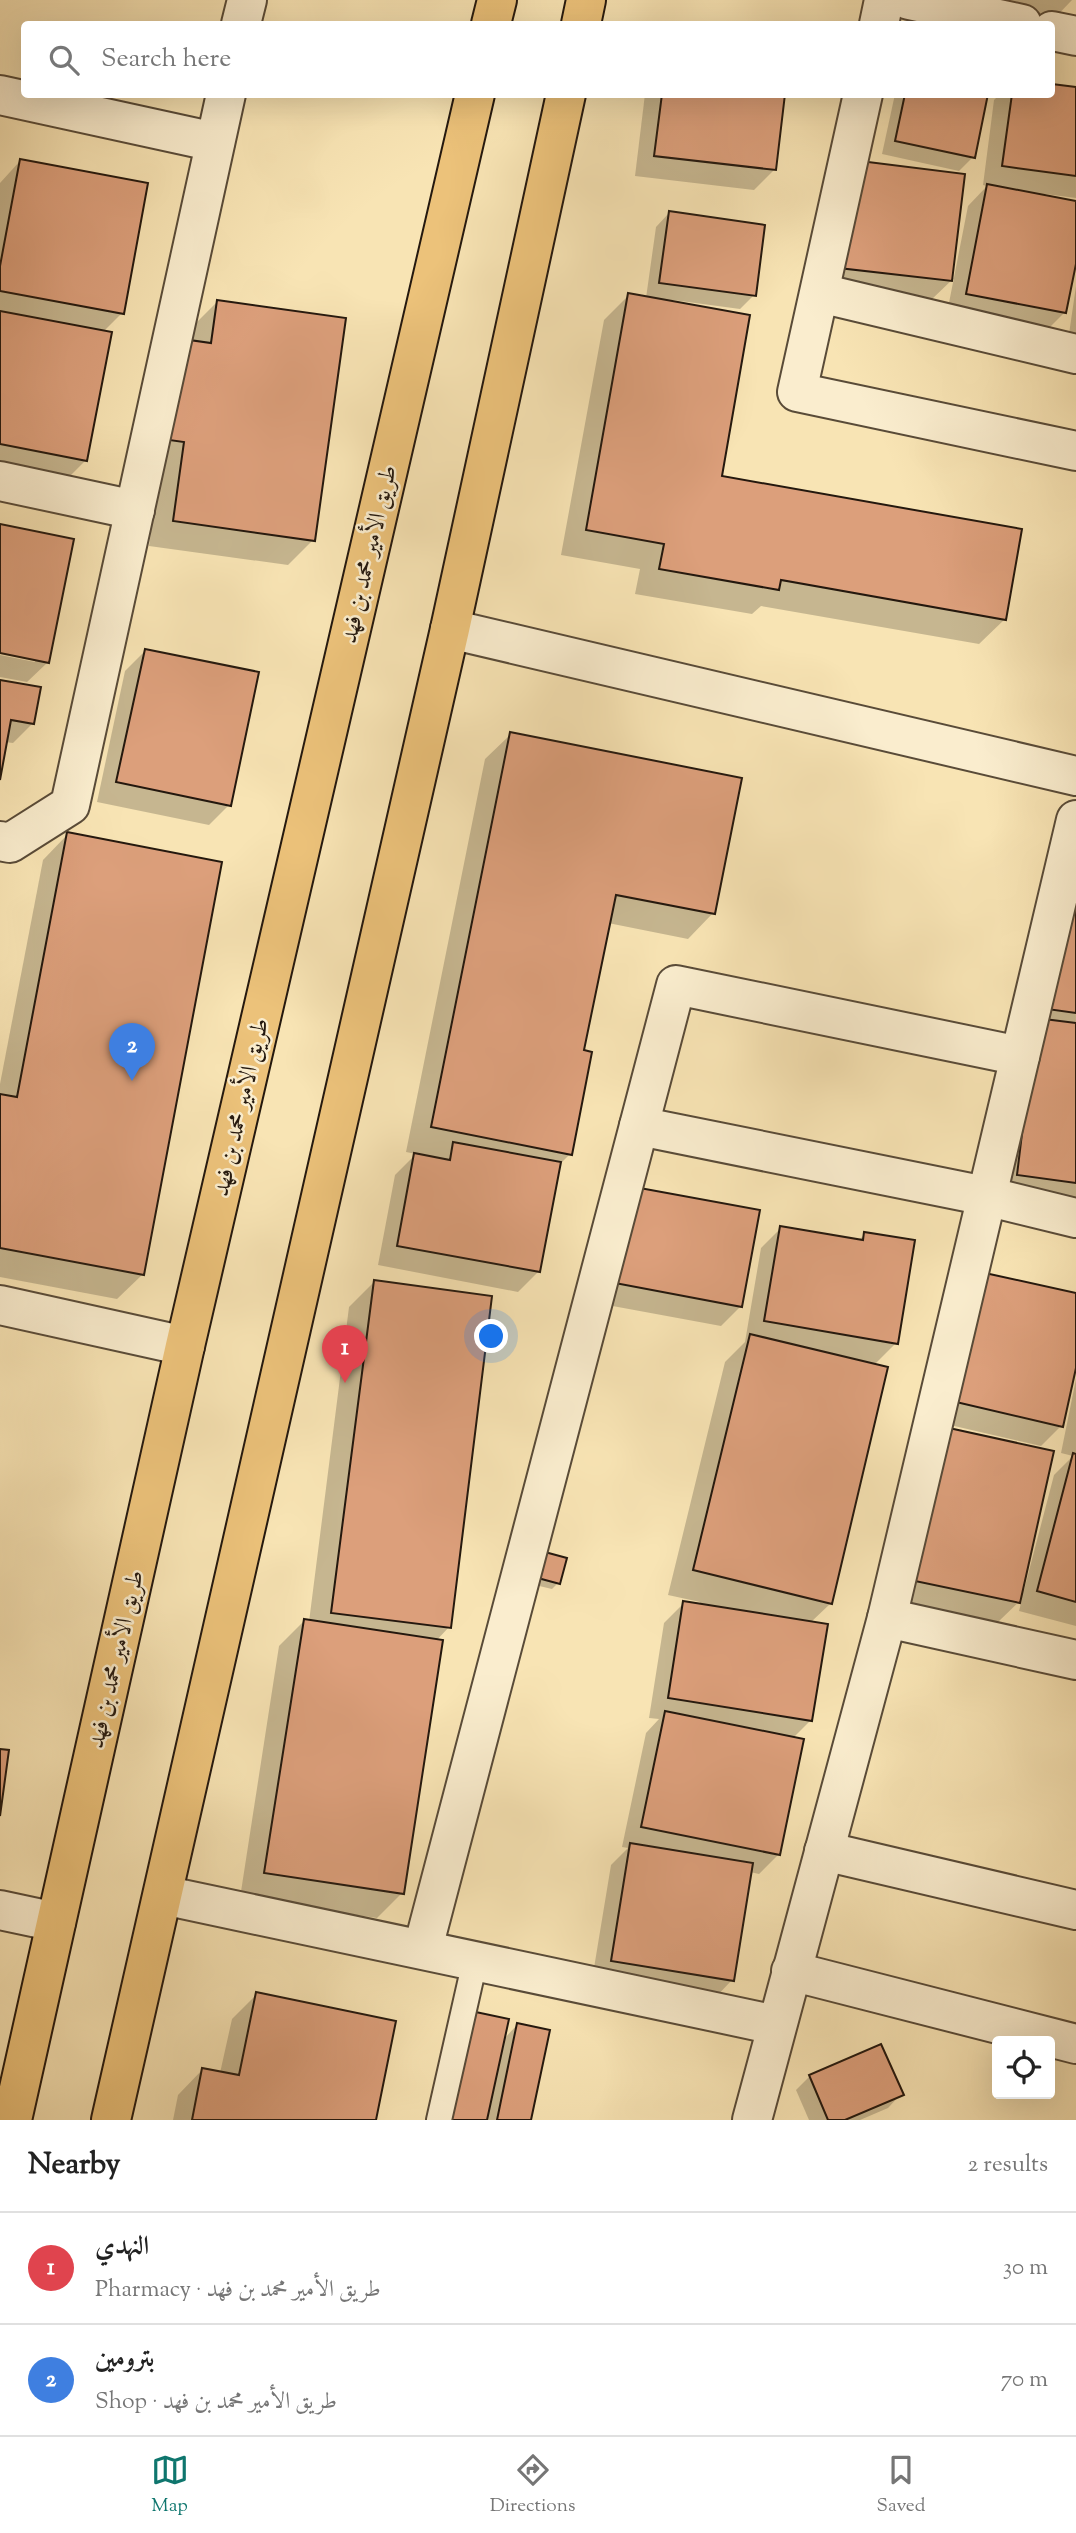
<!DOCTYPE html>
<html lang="en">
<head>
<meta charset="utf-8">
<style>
	:root { --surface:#fff; --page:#f6f6f6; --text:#222; --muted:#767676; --line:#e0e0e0; --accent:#0f766e }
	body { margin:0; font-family:"Sorts Mill Goudy",Amiri,serif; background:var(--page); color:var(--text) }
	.controls { position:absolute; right:21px; bottom:21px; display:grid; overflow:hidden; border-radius:7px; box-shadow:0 7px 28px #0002 }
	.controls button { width:63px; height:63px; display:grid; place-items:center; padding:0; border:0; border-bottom:2px solid var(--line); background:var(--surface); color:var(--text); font:35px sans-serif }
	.you { position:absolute; left:492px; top:1337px; width:24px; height:24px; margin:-18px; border:5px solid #fff; border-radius:50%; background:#1a73e8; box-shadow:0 0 0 10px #1a73e833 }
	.badge { display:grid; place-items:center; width:46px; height:46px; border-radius:50%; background:var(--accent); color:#fff; font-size:23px; font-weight:700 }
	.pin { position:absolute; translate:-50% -58px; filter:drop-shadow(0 2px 4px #0008) }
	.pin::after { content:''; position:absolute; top:37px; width:24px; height:21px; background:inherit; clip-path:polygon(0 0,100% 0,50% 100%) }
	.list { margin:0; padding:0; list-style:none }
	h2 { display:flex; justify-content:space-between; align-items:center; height:91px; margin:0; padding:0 28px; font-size:30px }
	h2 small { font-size:23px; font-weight:400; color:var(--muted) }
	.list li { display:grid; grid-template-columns:46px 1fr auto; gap:21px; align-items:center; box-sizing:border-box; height:112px; padding:0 28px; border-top:2px solid var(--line) }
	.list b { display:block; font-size:26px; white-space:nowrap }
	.list p { margin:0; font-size:23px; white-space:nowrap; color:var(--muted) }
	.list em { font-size:23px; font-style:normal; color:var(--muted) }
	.icon { flex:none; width:38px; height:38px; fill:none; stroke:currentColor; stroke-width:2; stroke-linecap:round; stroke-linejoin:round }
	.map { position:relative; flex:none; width:1076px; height:2120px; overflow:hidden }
	.search { position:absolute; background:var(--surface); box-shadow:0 7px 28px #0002; left:21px; right:21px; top:21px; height:77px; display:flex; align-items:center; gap:18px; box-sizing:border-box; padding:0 24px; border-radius:7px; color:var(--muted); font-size:26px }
	.sheet { height:315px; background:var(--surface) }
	nav { display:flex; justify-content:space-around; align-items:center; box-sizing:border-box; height:98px; border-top:2px solid var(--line); background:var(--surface); font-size:19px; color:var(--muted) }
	nav a { display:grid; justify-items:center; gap:4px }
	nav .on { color:var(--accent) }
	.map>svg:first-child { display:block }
	.shadow { fill:#0003 }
	.building { fill:#dc9f7b; stroke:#24180e; stroke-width:2 }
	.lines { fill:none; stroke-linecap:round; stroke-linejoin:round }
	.service-casing { stroke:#594b38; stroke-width:28 }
	.minor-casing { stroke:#594b38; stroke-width:42 }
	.motorway-casing { stroke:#24180e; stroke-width:42 }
	.service { stroke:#faedce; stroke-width:24 }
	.minor { stroke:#faedce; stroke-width:38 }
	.motorway { stroke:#ecc27a; stroke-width:38 }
	.labels { text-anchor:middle; stroke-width:5; stroke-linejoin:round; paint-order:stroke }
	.street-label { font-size:24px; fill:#24180e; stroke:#faedce }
</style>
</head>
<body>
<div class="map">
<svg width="1076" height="2120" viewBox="0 0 1076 2120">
	<rect width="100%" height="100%" fill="#f8e4b4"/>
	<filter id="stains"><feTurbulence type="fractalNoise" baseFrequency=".00286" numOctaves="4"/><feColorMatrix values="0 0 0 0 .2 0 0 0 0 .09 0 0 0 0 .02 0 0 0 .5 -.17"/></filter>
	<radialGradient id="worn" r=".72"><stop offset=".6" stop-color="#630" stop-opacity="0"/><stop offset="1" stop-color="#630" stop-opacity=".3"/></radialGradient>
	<!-- shadow -->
	<g class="shadow">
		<path d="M913 0H1072L1052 21Z"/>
		<path d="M1052 85 1076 89V198L1045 194V196L1076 203V255L1065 312 1045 332 947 313 968 206 987 186 983 185 994 100 1000 94H1052Z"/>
		<path d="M107 94H124L120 98Z"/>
		<path d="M645 94H783L774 170 754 190 635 176Z"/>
		<path d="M895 94H986L973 157 959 171 882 154Z"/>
		<path d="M20 161 122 313 103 332 86 460 66 480 0 467V183Z"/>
		<path d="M963 175 951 277 954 278 931 300 820 287Z"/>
		<path d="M669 213 754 295 740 309 673 300 720 477 1005 619 979 644 761 606 752 614 635 594 640 569 561 555 604 320 629 295 646 298 656 227Z"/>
		<path d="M1076 286V335L1069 334Z"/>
		<path d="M217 302 313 540 288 565 149 546 160 467 192 327Z"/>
		<path d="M0 526 47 663 27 682 0 677V655L35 662V659L0 652Z"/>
		<path d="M145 651 229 805 209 825 97 802 125 671Z"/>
		<path d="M0 681 33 723 13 743 5 742 0 771Z"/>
		<path d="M511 734 713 913 688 939 608 923 582 1052 570 1154 558 1166 538 1272 518 1292 378 1265 395 1175 416 1154 406 1152 485 759Z"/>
		<path d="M68 834 143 1274 117 1299 0 1277V1084L43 860Z"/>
		<path d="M1076 901V1205L998 1195Z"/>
		<path d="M599 1206 741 1306 721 1326 580 1300Z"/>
		<path d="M781 1228 858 1241 865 1234 896 1343 873 1366 831 1603 810 1623 811 1720 793 1738 779 1854 759 1874 750 1872 732 1980 713 2000 592 1980 611 1865 628 1848 622 1847 646 1733 659 1719 649 1718 664 1623 684 1603 699 1605 700 1602 668 1595 725 1362 745 1342 761 1248Z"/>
		<path d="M374 1282 449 1627 436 1641 402 1893 377 1918 240 1898 279 1646 304 1621 309 1622 349 1307Z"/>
		<path d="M966 1295H1076V1360L1061 1426 1041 1446 937 1422Z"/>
		<path d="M1076 1379V1626L1019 1611 1022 1599 998 1622 896 1600 930 1450 1024 1590 1054 1475 1073 1456 1061 1453Z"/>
		<path d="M524 1557 558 1583 552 1589 518 1581Z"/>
		<path d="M257 1994 374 2120H173L178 2095 203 2069 220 2073 232 2019Z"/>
		<path d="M517 2025 529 2120H433L503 2040Z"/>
		<path d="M810 2076 901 2094 888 2108 860 2120H809L796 2090Z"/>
	</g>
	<!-- building -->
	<g class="building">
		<path d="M1052 84 1076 87V176L1002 166 1012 94H1052Z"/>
		<path d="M662 94H785L776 170 654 156Z"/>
		<path d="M905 94H988L975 158 895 141Z"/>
		<path d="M20 159 148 183 124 314 0 291V266Z"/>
		<path d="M852 160 965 174 952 281 839 268Z"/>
		<path d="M987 184 1076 201V264L1066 313 966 294Z"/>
		<path d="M669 211 765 225 756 296 659 283Z"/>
		<path d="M628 293 750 315 722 476 1022 529 1006 620 781 580 779 590 659 569 664 544 586 530Z"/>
		<path d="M217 300 346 318 315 541 173 521 184 442 162 439 175 338 211 343Z"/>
		<path d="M0 311 112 332 87 461 0 444Z"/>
		<path d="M0 524 74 539 49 663 0 653Z"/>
		<path d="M145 649 259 672 231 806 116 782Z"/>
		<path d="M0 680 41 687 34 724 11 720 0 780Z"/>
		<path d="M510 732 742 778 715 914 616 895 584 1050 592 1052 572 1155 431 1127Z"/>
		<path d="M67 832 222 862 144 1275 0 1248V1094L17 1097Z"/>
		<path d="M1061 905 1076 907V1013L1047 1009Z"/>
		<path d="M1036 1018 1076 1023V1183L1017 1175Z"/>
		<path d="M453 1142 561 1162 540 1272 397 1246 414 1153 450 1160Z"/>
		<path d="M618 1184 760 1210 742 1307 599 1280Z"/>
		<path d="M780 1226 863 1240 864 1232 915 1240 898 1344 764 1321Z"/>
		<path d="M985 1273 1076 1293V1368L1063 1427 956 1402Z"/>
		<path d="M374 1280 492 1296 451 1628 331 1613Z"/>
		<path d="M750 1334 888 1367 832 1604 693 1570Z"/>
		<path d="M949 1428 1054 1451 1020 1603 915 1581Z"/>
		<path d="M1073 1453 1076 1454V1602L1037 1591Z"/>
		<path d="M530 1548 567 1558 560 1584 523 1574Z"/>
		<path d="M683 1601 828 1624 812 1721 668 1698Z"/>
		<path d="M304 1619 443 1640 404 1894 264 1873Z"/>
		<path d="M665 1711 804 1739 780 1855 641 1827Z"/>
		<path d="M0 1749 9 1750 0 1816Z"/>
		<path d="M630 1843 753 1863 734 1981 611 1961Z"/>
		<path d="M256 1992 396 2021 376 2120H192L202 2068 239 2075Z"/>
		<path d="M471 2011 509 2019 487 2120H448Z"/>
		<path d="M517 2023 550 2030 531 2120H497Z"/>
		<path d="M881 2044 904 2095 845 2120H828L809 2075Z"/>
	</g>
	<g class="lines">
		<defs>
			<path id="service" d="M439 2120 475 1961"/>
			<g id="minor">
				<path d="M909 0 1022 24"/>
				<path d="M241 24 247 0"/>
				<path d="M879 24 884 0"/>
				<path d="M1052 31 1076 36"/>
				<path d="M863 94 797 392 1076 451"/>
				<path d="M0 95 215 142"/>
				<path d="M820 293 1076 354"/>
				<path d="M0 481 135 510"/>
				<path d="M450 629 1076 776"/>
				<path d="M0 841 10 843 70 805 226 94"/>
				<path d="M639 1126 986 1196 1076 1218"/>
				<path d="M0 1305 185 1346"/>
				<path d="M887 1618 1076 1660"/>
				<path d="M824 1851 1076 1910"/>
				<path d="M163 1895 776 2025"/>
				<path d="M0 1910 56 1922"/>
				<path d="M423 1948 676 985 1020 1056"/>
				<path d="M791 1971 1076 2044"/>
				<path d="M752 2120 887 1618 1076 820"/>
			</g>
			<g id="motorway">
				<path d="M491 24 497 0"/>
				<path d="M581 24 586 0"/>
				<path d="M12 2120 185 1346 475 94"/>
				<path d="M111 2120 450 629 566 94"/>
			</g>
		</defs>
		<!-- service casing -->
		<use href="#service" class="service-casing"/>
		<!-- minor casing -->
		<use href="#minor" class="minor-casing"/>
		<!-- motorway casing -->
		<use href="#motorway" class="motorway-casing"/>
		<!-- service -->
		<use href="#service" class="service"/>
		<!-- minor -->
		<use href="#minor" class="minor"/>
		<!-- motorway -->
		<use href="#motorway" class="motorway"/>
	</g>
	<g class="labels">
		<!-- street labels -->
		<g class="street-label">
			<text transform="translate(368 554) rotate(-77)" y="8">طريق الأمير محمد بن فهد</text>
			<text transform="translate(240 1107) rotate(-77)" y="8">طريق الأمير محمد بن فهد</text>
			<text transform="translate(115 1659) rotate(-77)" y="8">طريق الأمير محمد بن فهد</text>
		</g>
	</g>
	<rect width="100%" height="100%" filter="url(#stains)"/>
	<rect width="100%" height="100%" fill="url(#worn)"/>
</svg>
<div class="controls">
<button><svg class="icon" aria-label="locate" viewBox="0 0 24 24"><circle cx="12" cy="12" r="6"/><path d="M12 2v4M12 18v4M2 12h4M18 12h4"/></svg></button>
</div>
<div class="you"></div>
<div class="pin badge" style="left:345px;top:1383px;background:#e0444e">1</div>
<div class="pin badge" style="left:132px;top:1081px;background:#3f7fe0">2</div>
<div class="search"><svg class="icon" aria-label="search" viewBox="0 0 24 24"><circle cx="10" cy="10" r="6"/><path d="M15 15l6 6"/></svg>Search here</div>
</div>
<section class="sheet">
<h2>Nearby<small>2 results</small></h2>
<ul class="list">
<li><span class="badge" style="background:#e0444e">1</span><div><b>النهدي</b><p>Pharmacy · طريق الأمير محمد بن فهد</p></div><em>30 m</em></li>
<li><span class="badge" style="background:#3f7fe0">2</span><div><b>بترومين</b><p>Shop · طريق الأمير محمد بن فهد</p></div><em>70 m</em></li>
</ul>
</section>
<nav>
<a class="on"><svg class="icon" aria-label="map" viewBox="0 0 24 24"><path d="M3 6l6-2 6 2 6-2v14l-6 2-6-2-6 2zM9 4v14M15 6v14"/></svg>Map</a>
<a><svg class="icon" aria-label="directions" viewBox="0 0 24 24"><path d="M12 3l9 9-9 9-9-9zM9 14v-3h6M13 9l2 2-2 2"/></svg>Directions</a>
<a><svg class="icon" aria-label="saved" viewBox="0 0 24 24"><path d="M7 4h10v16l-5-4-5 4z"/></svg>Saved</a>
</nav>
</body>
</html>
